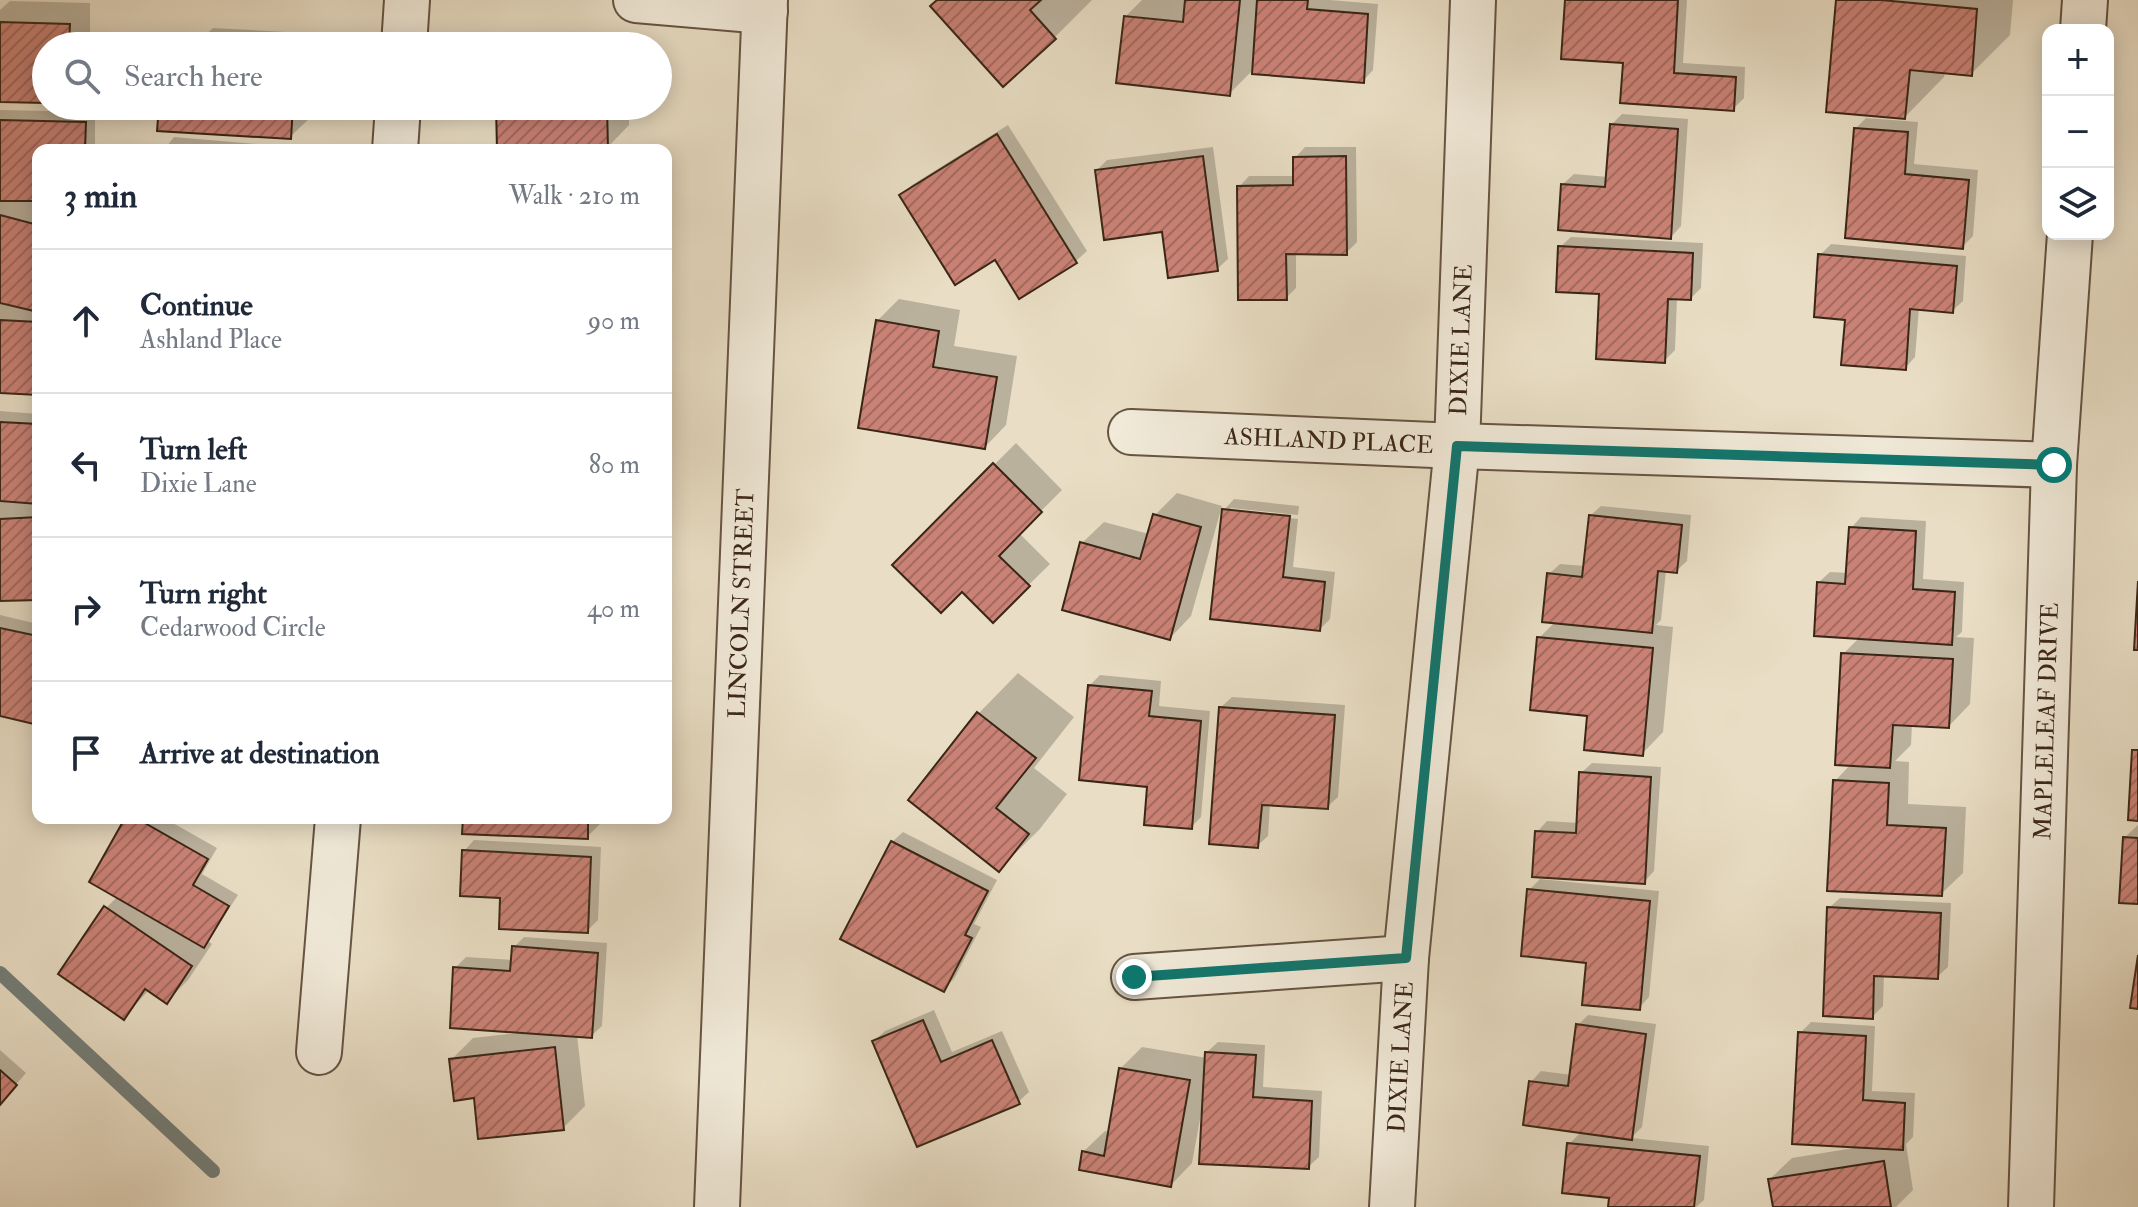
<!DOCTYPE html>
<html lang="en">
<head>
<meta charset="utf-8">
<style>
	:root { --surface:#fff; --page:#f2f2f3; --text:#1f2937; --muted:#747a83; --line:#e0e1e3 }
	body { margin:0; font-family:"IM FELL Double Pica",serif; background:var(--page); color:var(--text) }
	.controls { position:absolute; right:24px; top:24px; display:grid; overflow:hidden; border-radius:16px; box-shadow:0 4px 20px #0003 }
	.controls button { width:72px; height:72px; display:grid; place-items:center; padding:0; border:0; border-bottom:2px solid var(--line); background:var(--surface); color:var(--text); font:40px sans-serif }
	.stop { position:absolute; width:24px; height:24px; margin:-18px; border:6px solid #0f766e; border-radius:50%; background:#fff }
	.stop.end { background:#0f766e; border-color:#fff; box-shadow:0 2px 8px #0008 }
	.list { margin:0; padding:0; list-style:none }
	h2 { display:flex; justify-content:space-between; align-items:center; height:104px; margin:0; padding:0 32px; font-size:34px }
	h2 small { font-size:26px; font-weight:400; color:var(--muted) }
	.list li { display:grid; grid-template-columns:52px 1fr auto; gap:24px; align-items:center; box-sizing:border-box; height:144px; padding:0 32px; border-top:2px solid var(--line) }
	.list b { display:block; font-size:30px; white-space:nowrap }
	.list p { margin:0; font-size:26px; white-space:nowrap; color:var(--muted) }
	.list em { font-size:26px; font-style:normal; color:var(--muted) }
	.icon { flex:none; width:44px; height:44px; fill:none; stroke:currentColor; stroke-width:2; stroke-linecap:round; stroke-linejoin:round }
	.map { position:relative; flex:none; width:2138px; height:1207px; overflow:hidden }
	.search { position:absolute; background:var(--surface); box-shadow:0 4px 20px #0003; left:32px; top:32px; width:640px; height:88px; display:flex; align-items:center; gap:20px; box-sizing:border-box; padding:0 28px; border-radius:44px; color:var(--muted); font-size:30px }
	.panel { position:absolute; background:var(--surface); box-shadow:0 4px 20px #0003; left:32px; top:144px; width:640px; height:680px; border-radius:16px }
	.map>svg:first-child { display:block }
	.shadow { fill:#0003 }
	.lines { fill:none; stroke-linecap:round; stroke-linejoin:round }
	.stream { stroke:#747f7a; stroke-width:14 }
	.building { fill:url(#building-hatch); stroke:#3a2616; stroke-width:2 }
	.minor-casing { stroke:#665442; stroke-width:48 }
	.minor { stroke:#f1ead9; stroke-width:44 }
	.route { stroke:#0f766e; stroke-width:10 }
	.labels { text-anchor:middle; stroke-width:6; stroke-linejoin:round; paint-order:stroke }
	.street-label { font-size:24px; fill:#3a2616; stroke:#f1ead9 }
</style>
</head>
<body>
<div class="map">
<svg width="2138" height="1207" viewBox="0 0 2138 1207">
	<defs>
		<pattern id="building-hatch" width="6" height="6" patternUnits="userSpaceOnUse" patternTransform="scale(2)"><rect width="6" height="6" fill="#cb8276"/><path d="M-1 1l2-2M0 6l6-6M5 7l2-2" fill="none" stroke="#a66a60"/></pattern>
	</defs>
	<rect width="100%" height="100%" fill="#e9dec5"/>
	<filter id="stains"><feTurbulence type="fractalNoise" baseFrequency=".0025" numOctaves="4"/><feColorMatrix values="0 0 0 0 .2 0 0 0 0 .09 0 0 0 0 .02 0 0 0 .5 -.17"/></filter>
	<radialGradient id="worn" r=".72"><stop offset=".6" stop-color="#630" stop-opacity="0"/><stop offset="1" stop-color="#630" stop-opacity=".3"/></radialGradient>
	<!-- shadow -->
	<g class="shadow">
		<path d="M939 0H1092L1054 38Z"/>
		<path d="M1142 0H1330L1378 4 1373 70 1363 81 1254 69 1229 94 1126 16Z"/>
		<path d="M1567 0H1687L1683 63 1745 67 1744 98 1733 109 1625 61Z"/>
		<path d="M1838 0H2013L2010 35 1971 74 1945 72 1944 77 1905 117Z"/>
		<path d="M10 1 90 3V46H46V101L0 100V10Z"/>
		<path d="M213 28 286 32V46H194Z"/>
		<path d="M161 106H312V116L290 137Z"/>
		<path d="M498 106H629V125L608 147Z"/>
		<path d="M0 110 95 112V150H38V393L0 391Z"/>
		<path d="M1622 114 1688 119 1681 226 1671 237 1563 184 1574 174 1608 177 1612 124Z"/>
		<path d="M1866 118 1918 122 1914 164 1978 170 1973 236 1962 247 1856 128Z"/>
		<path d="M1008 125 1087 251 1076 261 1019 296 995 257 901 195 912 185Z"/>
		<path d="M174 137 303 148V150H164Z"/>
		<path d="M1213 147 1228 259 1217 269 1163 230 1097 170 1107 160Z"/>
		<path d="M1305 147H1356L1357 242 1346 253 1296 252V288L1286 298 1239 187 1249 176H1295V158Z"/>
		<path d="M1571 237 1703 243 1701 288 1691 298H1677L1675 350 1664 361 1560 247Z"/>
		<path d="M1831 244 1966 256 1963 301 1952 311 1919 308 1915 357 1905 368 1820 255Z"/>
		<path d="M899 299 960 310 954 346 1017 356 1006 425 985 447 877 321Z"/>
		<path d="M0 411 38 414V598L0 599Z"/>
		<path d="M1016 443 1062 490 1019 533 1050 564 993 620 962 589 894 565Z"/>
		<path d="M1177 493 1222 506 1191 616 1170 638 1082 543 1104 522 1149 534 1155 515Z"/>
		<path d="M1234 499 1299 506 1298 515 1230 508V512L1298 519 1293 567 1335 572 1330 619 1320 629 1224 510Z"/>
		<path d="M1601 506 1691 515 1687 561 1676 571 1666 570 1661 620 1656 625 1673 627 1663 732 1642 754 1589 714 1539 638 1556 621 1549 574 1560 564 1585 566 1590 516Z"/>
		<path d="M1861 517 1926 521 1923 579 1964 582 1962 632 1956 637 1974 638 1970 704 1949 726 1912 724 1911 745 1895 761 1909 762 1908 804 1966 807 1963 873 1941 894 1835 781 1851 764 1843 654 1860 637 1819 582 1830 572 1848 573 1851 528Z"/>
		<path d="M0 615 38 624V723L0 714Z"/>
		<path d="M1018 673 1074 717 1034 768 1067 794 1039 830 999 869 910 800 979 713Z"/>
		<path d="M1100 675 1161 681 1159 706 1210 711 1201 817 1191 827 1089 686Z"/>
		<path d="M1232 697 1345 705 1338 797 1327 807 1270 803 1268 836 1257 846 1221 707Z"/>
		<path d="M1592 763 1661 767 1654 871 1644 882 1537 832 1547 821 1578 823 1581 773Z"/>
		<path d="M128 818H164L217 848 202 874 238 895 208 941 212 944 188 980 167 1001 149 990 124 1017 106 908 118 896Z"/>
		<path d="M465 818H606L587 837Z"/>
		<path d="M2138 825V902L2124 838Z"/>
		<path d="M903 832 997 880 974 924 981 927 954 979 943 989 892 842Z"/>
		<path d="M474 840 601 847 598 920 587 931 502 896 464 851Z"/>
		<path d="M1540 879 1659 891 1649 997 1639 1008 1588 961 1529 890Z"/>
		<path d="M1840 898 1951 903 1948 967 1937 977 1884 974 1883 1006 1872 1017 1829 908Z"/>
		<path d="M524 937 607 943 602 1026 591 1036 577 1035 585 1106 563 1128 476 1096 451 1060 473 1038 517 1033 455 968 466 957 513 960 514 947Z"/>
		<path d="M934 1010 952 1052 1002 1031 1029 1092 1018 1102 874 1041 885 1031Z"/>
		<path d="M1588 1015 1656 1024 1642 1127 1631 1138 1709 1146 1704 1200 1696 1207H1610L1611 1196 1569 1144 1582 1131 1531 1082 1541 1071 1572 1075 1578 1025Z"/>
		<path d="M1811 1022 1875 1026 1872 1091 1915 1093 1913 1137 1906 1144 1913 1190 1896 1207H1775L1770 1179 1792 1158 1860 1147 1800 1033Z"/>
		<path d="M1218 1042 1265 1045 1263 1087 1322 1091 1319 1157 1308 1167 1201 1114 1192 1163 1171 1185 1083 1152 1105 1131 1110 1132 1120 1069 1142 1047 1207 1058V1052Z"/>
		<path d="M0 1050 26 1073 0 1103Z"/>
	</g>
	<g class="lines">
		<!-- stream -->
		<path class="stream" d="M0 973 213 1171"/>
	</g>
	<!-- building -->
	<g class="building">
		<path d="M937 0H1041L1030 10 1056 39 1003 87 930 6Z"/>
		<path d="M1185 0H1240L1230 96 1116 83 1124 16 1183 22Z"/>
		<path d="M1257 0H1308L1307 9 1368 14 1364 83 1252 74Z"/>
		<path d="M1565 0H1678L1674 73 1736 77 1734 111 1620 103 1623 63 1561 59Z"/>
		<path d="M1836 0H1881L1977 9 1972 76 1910 70 1905 119 1826 112Z"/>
		<path d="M0 22 70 24 69 46H46V103L0 102Z"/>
		<path d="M159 106H293L291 139 157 131Z"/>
		<path d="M496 106H607L608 149 497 150Z"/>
		<path d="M0 120 86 122 85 150H38V201H0Z"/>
		<path d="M1610 124 1678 129 1671 239 1558 230 1561 184 1605 187Z"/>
		<path d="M1854 128 1908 132 1905 174 1969 180 1963 249 1845 238Z"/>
		<path d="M997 134 1077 263 1019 299 995 260 955 285 899 195Z"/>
		<path d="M1203 156 1218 271 1168 278 1162 232 1104 240 1095 170Z"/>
		<path d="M1346 156 1347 255 1286 254 1287 300H1238L1237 186 1293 185V157Z"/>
		<path d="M0 215 38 225V312L0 303Z"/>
		<path d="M1558 246 1693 253 1691 300 1668 299 1665 363 1596 359 1599 294 1556 292Z"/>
		<path d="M1818 254 1957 266 1953 313 1910 309 1906 370 1841 365 1845 320 1814 317Z"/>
		<path d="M0 320 38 322V395L0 393Z"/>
		<path d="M876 320 939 331 933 367 997 377 985 449 858 428Z"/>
		<path d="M0 422 38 424V504L0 501Z"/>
		<path d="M993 463 1042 512 999 556 1030 586 993 623 962 592 941 613 892 565Z"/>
		<path d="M1222 509 1290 516 1283 577 1325 582 1320 631 1210 619Z"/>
		<path d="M1153 514 1201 527 1170 640 1062 610 1080 542 1140 559Z"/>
		<path d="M1589 515 1682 525 1677 573 1658 571 1652 633 1542 622 1547 573 1582 577Z"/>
		<path d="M38 517V600L0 601V519Z"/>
		<path d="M1849 527 1916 531 1913 589 1955 592 1952 645 1814 636 1817 582 1845 584Z"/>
		<path d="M2138 581V650H2134Z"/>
		<path d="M0 628 38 636V725L0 716Z"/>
		<path d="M1537 637 1653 648 1643 756 1584 750 1587 716 1530 710Z"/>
		<path d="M1841 653 1953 659 1949 728 1893 725 1890 768 1835 765Z"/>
		<path d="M1088 685 1152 691 1149 716 1201 721 1192 829 1144 825 1147 787 1079 780Z"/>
		<path d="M1219 707 1335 715 1328 809 1262 805 1258 848 1209 844Z"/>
		<path d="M977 712 1036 758 996 808 1029 834 999 872 908 800Z"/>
		<path d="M2132 750H2138V821L2128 820Z"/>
		<path d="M1579 772 1651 777 1645 884 1532 877 1535 831 1576 833Z"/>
		<path d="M1833 780 1889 783 1887 825 1946 828 1942 896 1827 891Z"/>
		<path d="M125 818H136L208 859 193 885 229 906 204 948 89 882Z"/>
		<path d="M463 818H588V839L462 834Z"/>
		<path d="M2123 837 2138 838V904L2119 903Z"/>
		<path d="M891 841 988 891 965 935 972 938 944 992 840 939Z"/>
		<path d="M462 850 591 857 588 933 499 929 500 898 460 896Z"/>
		<path d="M1527 889 1650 901 1640 1010 1582 1005 1586 963 1521 956Z"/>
		<path d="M104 906 192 966 167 1004 145 989 124 1020 58 974Z"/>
		<path d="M1827 907 1941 913 1938 979 1874 976 1873 1019 1823 1016Z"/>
		<path d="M512 946 598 953 592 1038 450 1028 453 967 510 971Z"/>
		<path d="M2138 955V1009L2130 1008Z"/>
		<path d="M923 1020 941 1062 992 1040 1020 1104 917 1147 872 1041Z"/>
		<path d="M1576 1024 1646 1034 1632 1140 1523 1125 1529 1081 1568 1086Z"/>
		<path d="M1798 1032 1866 1036 1863 1100 1905 1103 1903 1150 1792 1144Z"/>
		<path d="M555 1047 564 1130 478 1139 474 1098 454 1101 449 1059Z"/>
		<path d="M1205 1052 1256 1055 1253 1097 1312 1101 1309 1169 1199 1164Z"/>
		<path d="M1119 1068 1190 1080 1171 1187 1079 1170 1082 1151 1104 1156Z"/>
		<path d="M0 1070 17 1085 0 1105Z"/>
		<path d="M1567 1143 1700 1156 1694 1207H1608L1609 1198 1562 1193Z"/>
		<path d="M1884 1161 1891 1207H1773L1768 1179Z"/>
	</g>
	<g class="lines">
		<defs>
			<g id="minor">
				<path d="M636 0 765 11"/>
				<path d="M2083 30 2085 0"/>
				<path d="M404 46 407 0"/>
				<path d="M395 150 398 106"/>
				<path id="s1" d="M1131 432 1457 446 2054 465"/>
				<path d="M1134 977 1406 958"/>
				<path d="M319 1052 338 818"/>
				<path id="s2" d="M717 1207 765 0"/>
				<path id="s3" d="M1392 1207 1406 958 1457 446 1473 0"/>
				<path id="s4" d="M2031 1207 2054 465 2070 234"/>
			</g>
		</defs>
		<!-- minor casing -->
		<use href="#minor" class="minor-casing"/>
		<!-- minor -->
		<use href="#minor" class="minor"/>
	</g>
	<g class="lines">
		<!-- route -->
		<path class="route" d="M1134 977 1406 958 1457 446 2054 465"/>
	</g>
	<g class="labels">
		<!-- street labels -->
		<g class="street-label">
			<text dy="8" stroke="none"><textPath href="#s3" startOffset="870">DIXIE LANE</textPath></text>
			<text dy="8" stroke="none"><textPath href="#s1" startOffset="198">ASHLAND PLACE</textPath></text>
			<text dy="8" stroke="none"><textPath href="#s2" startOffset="604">LINCOLN STREET</textPath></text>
			<text dy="8" stroke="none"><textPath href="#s4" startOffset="486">MAPLELEAF DRIVE</textPath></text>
			<text dy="8" stroke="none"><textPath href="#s3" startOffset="150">DIXIE LANE</textPath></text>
		</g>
	</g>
	<rect width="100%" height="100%" filter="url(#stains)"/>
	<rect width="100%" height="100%" fill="url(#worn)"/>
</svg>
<div class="controls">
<button>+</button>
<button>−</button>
<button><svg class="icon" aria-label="layers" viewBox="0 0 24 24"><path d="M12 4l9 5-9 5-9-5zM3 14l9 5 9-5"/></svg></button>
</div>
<div class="stop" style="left:2054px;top:465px"></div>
<div class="stop end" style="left:1134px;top:977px"></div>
<div class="search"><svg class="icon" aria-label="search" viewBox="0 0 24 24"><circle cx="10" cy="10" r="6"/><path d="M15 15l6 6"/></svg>Search here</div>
<section class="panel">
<h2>3 min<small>Walk · 210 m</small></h2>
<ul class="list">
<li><svg class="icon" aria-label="ahead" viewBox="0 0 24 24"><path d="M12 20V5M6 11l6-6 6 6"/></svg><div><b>Continue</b><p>Ashland Place</p></div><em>90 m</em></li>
<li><svg class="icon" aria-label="left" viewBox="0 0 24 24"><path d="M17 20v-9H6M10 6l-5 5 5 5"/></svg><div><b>Turn left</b><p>Dixie Lane</p></div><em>80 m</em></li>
<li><svg class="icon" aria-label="right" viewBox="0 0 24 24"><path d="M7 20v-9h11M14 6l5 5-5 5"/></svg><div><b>Turn right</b><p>Cedarwood Circle</p></div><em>40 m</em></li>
<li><svg class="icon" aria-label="arrive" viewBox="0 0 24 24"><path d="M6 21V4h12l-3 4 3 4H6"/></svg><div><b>Arrive at destination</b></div></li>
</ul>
</section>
</div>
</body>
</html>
